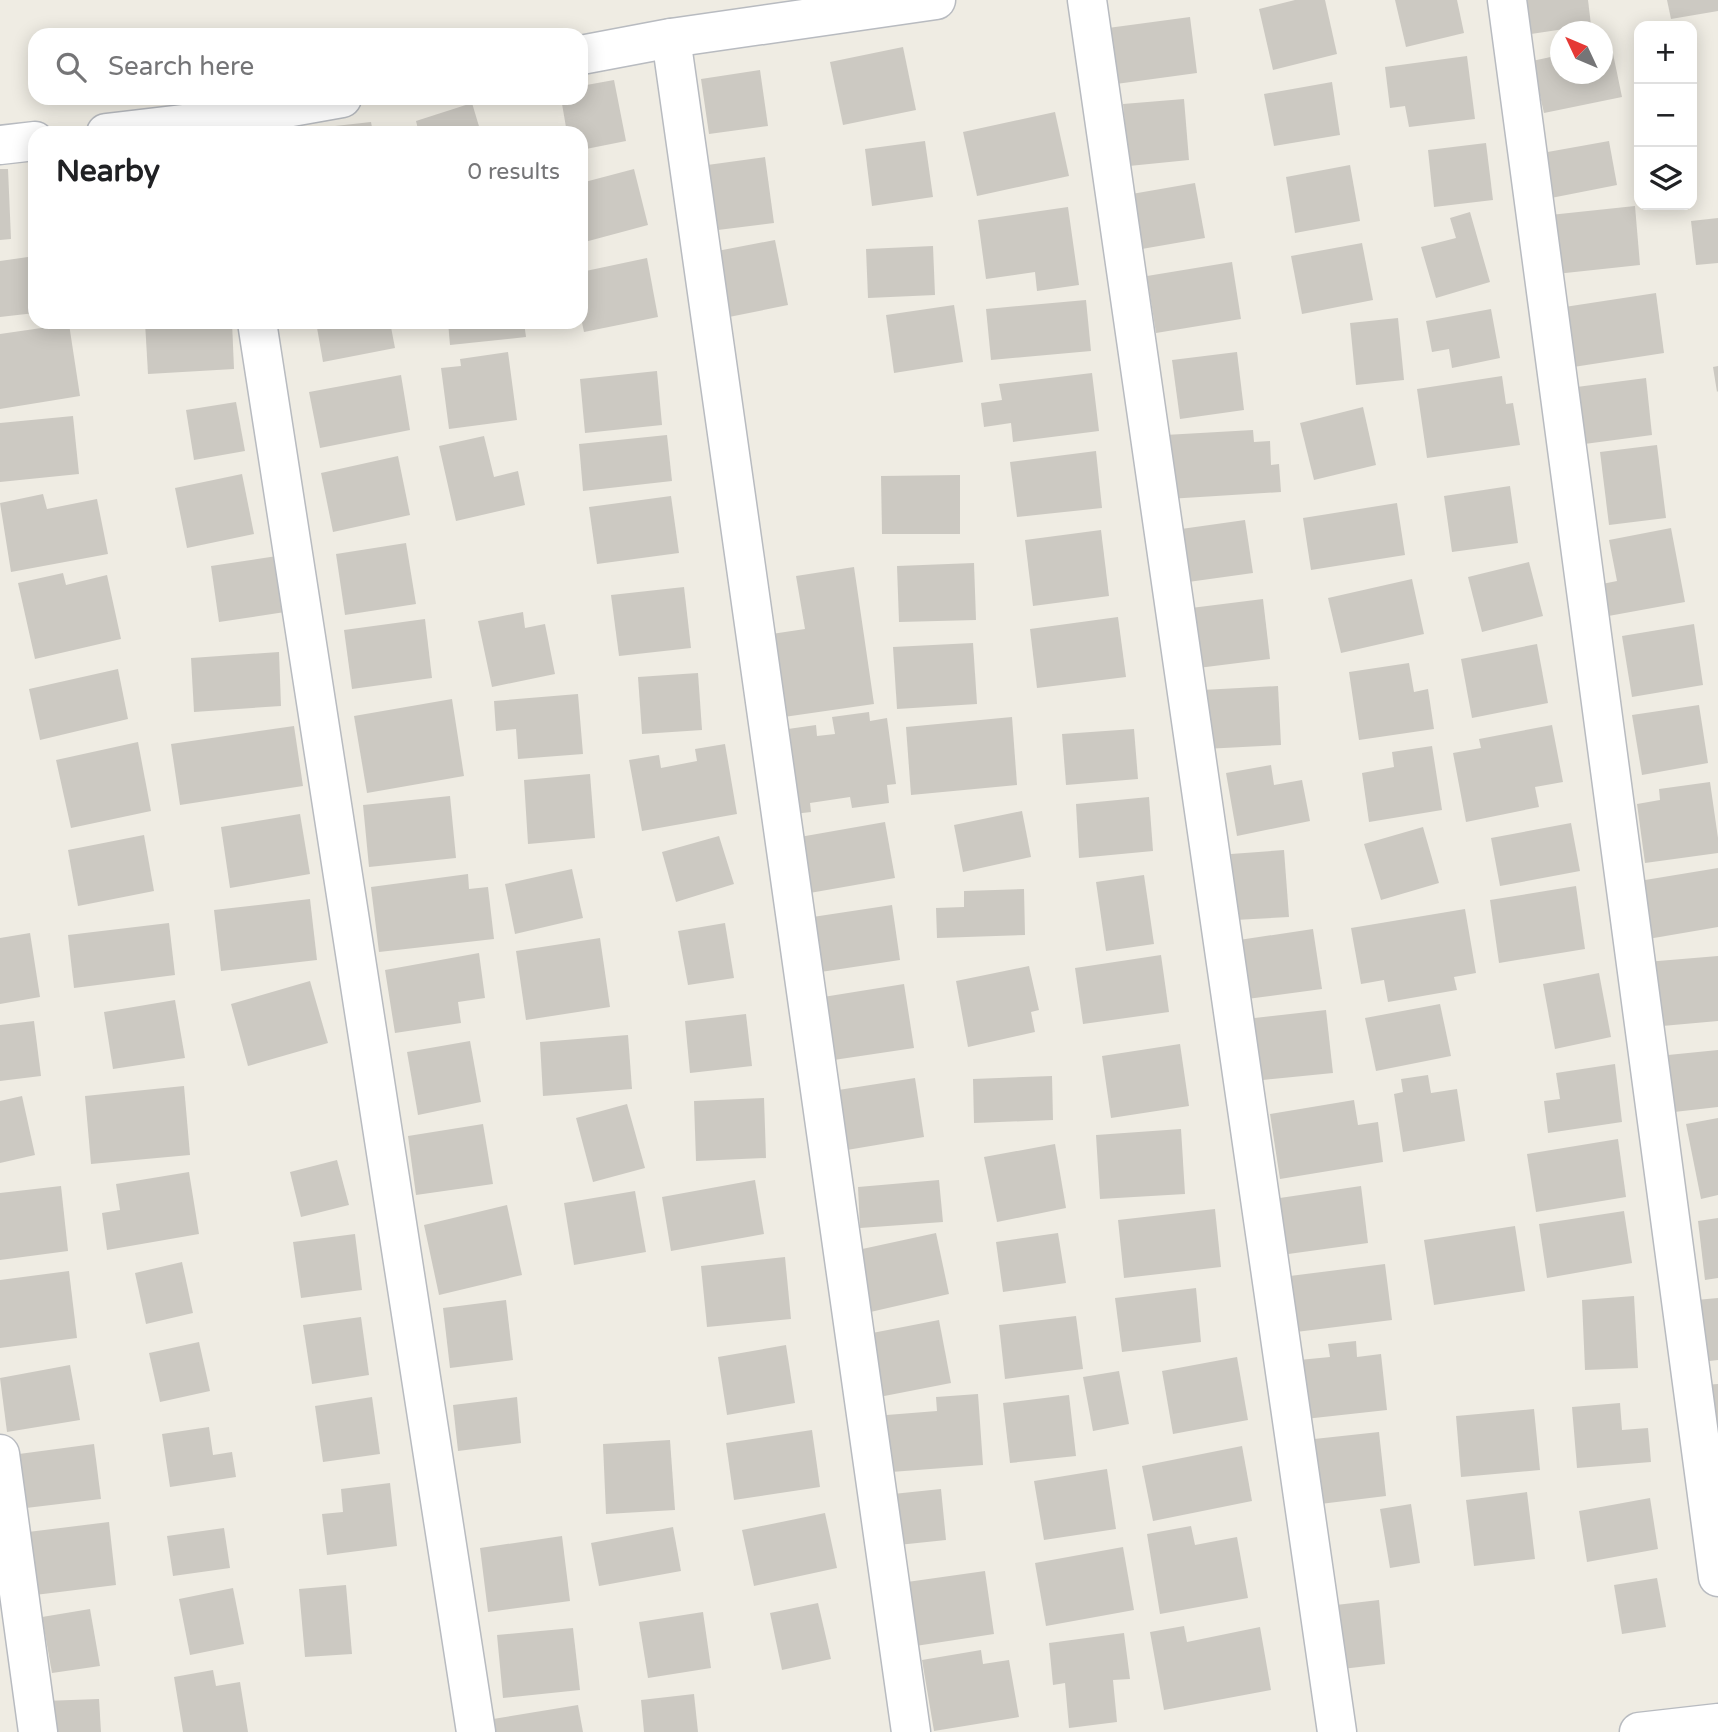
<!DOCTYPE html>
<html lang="en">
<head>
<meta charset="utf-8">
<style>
	:root { --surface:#fff; --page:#f2f2f2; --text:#202124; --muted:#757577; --line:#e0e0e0 }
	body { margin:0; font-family:"Varela Round",sans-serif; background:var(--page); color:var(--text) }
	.controls { position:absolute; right:21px; top:21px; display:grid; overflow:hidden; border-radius:14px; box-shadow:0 4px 18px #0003 }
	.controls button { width:63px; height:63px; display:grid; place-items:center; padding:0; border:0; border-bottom:2px solid var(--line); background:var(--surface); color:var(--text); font:35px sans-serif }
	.compass { position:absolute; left:1550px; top:21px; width:63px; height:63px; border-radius:50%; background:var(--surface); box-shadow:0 4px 18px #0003; rotate:314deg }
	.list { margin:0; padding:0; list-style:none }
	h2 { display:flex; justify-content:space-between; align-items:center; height:91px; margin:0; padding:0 28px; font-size:30px }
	h2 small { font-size:23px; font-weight:400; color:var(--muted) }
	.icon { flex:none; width:38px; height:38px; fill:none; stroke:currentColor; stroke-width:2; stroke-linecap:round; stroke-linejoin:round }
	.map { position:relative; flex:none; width:1718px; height:1732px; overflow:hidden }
	.search { position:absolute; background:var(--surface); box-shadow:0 4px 18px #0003; left:28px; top:28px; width:560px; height:77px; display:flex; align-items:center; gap:18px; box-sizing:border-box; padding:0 24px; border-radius:21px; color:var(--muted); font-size:26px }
	.panel { position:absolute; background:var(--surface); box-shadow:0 4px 18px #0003; left:28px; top:126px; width:560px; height:203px; border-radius:21px }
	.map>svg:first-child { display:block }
	.building { fill:#ccc9c2 }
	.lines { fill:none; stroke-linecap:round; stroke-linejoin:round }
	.minor-casing { stroke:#b8bbc0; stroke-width:41 }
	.minor { stroke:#fff; stroke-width:38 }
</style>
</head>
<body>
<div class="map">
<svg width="1718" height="1732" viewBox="0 0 1718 1732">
	<rect width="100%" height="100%" fill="#efece3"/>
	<!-- building -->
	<g class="building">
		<path d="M1295 0H1325L1337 54 1273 70 1259 9Z"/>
		<path d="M1395 0H1457L1464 33 1406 47Z"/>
		<path d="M1527 0H1588L1591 25 1531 34Z"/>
		<path d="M1667 0H1718V11L1671 19Z"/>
		<path d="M1190 17 1197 73 1116 84 1108 28Z"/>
		<path d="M1611 44 1622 97 1544 113 1532 61 1560 55V74H1602V46Z"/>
		<path d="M903 47 916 110 843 125 830 62Z"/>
		<path d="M1467 56 1475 119 1409 127 1405 106 1390 108 1385 67Z"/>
		<path d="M760 70 768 126 709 134 701 79Z"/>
		<path d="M614 80 626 141 581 150V133H567L561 98H581V86Z"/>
		<path d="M1332 82 1340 135 1274 146 1264 94Z"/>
		<path d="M1184 99 1189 160 1129 166 1123 104Z"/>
		<path d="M472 103 481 133H419L416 121Z"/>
		<path d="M1055 112 1069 176 977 196 963 132Z"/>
		<path d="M371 122 373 133H299V130Z"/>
		<path d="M925 141 933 197 872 206 865 149Z"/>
		<path d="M1609 141 1617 185 1551 198 1542 153Z"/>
		<path d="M1486 143 1493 200 1434 207 1428 150Z"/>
		<path d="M765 157 774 223 710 231 700 166Z"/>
		<path d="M1350 165 1360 221 1295 233 1286 177Z"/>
		<path d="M0 169H8L11 239 0 240Z"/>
		<path d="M634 169 648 225 581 243V183Z"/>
		<path d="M1195 183 1205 238 1136 250 1126 195Z"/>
		<path d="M1635 206 1640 265 1556 274 1550 215Z"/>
		<path d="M1068 207 1079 285 1037 291 1035 272 986 279 978 220Z"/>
		<path d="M1470 212 1490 282 1436 298 1421 247 1456 238 1450 218Z"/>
		<path d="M1718 218V263L1696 265 1691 221Z"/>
		<path d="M775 240 788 305 724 318 712 252Z"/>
		<path d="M1362 243 1373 300 1302 314 1291 256Z"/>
		<path d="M933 246 935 295 868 298 866 249Z"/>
		<path d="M35 256V313L0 317V261Z"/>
		<path d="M647 258 658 317 584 332 581 318V272Z"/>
		<path d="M1232 262 1241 319 1156 333 1147 276Z"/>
		<path d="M1656 293 1664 353 1567 368 1558 308Z"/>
		<path d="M1086 300 1091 351 991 360 986 309Z"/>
		<path d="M954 305 963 362 894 373 886 315Z"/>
		<path d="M1491 309 1500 358 1452 368 1449 349 1432 352 1426 321Z"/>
		<path d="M1398 318 1404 380 1356 385 1350 323Z"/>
		<path d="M145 322H232L234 369 148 374Z"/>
		<path d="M316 322H390L395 348 323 362Z"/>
		<path d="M448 322H524L526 337 450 345Z"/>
		<path d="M69 324 80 396 0 409V334Z"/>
		<path d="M508 352 517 420 449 429 441 368 461 366 460 359Z"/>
		<path d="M1237 352 1244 410 1180 419 1172 360Z"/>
		<path d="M1718 366V391L1717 392 1713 367Z"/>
		<path d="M657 371 662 425 585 433 580 379Z"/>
		<path d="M1092 373 1099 431 1013 442 1011 423 984 427 981 403 1002 400 999 384Z"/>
		<path d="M401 375 410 430 320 448 309 392Z"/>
		<path d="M1502 376 1506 404 1513 403 1520 445 1427 458 1417 389Z"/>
		<path d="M1646 378 1652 435 1577 445 1569 388Z"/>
		<path d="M236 402 245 451 194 460 186 410Z"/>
		<path d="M1363 407 1376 465 1314 480 1300 423Z"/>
		<path d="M73 416 79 474 0 482V423Z"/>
		<path d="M1253 430 1254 442 1270 441 1271 465 1279 464 1281 492 1168 499 1165 435Z"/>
		<path d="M667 435 672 481 583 491 579 444Z"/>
		<path d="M484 436 494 477 518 471 525 505 456 521 439 446Z"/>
		<path d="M1657 445 1666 518 1609 525 1600 452Z"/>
		<path d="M1096 451 1102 508 1017 517 1010 462Z"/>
		<path d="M398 456 410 515 333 532 321 473Z"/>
		<path d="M242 474 254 534 187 548 175 488Z"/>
		<path d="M960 475V534H882L881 476Z"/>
		<path d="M1510 486 1518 543 1452 552 1444 496Z"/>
		<path d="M43 494 47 509 97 499 108 554 11 572 0 503Z"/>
		<path d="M671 496 679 553 597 564 589 507Z"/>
		<path d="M1397 503 1405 555 1311 570 1303 518Z"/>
		<path d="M1245 520 1253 573 1181 583 1174 530Z"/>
		<path d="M1671 528 1685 602 1603 617 1597 585 1617 581 1609 540Z"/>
		<path d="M1101 530 1109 596 1033 606 1025 540Z"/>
		<path d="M406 543 416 604 345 615 336 554Z"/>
		<path d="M277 556 285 612 219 622 211 566Z"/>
		<path d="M1529 562 1543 616 1482 632 1468 577Z"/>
		<path d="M974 563 976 620 899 622 897 566Z"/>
		<path d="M854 567 874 704 777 718 765 635 805 629 796 576Z"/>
		<path d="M63 573 66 585 107 575 121 639 35 659 18 583Z"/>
		<path d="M1412 579 1424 634 1341 653 1328 598Z"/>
		<path d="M684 587 691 648 619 656 611 595Z"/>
		<path d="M1263 599 1270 659 1190 669 1183 609Z"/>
		<path d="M523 612 525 628 545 624 555 674 492 687 478 621Z"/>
		<path d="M1118 617 1126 677 1037 688 1030 629Z"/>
		<path d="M425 619 432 678 352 689 344 630Z"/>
		<path d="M1694 624 1703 685 1632 697 1622 636Z"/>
		<path d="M973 643 977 704 897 709 893 647Z"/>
		<path d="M1537 644 1548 703 1472 718 1461 659Z"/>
		<path d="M279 652 281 706 194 712 191 658Z"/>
		<path d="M1409 663 1414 692 1428 689 1434 729 1359 740 1349 672Z"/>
		<path d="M118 669 128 719 40 740 29 689Z"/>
		<path d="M698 673 702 730 642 734 638 677Z"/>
		<path d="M1278 686 1281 745 1204 749 1202 690Z"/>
		<path d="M578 694 583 754 518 759 516 729 496 731 494 701Z"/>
		<path d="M452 699 464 776 367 793 354 716Z"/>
		<path d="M1699 705 1708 763 1642 775 1632 715Z"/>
		<path d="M869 712 870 721 887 718 896 784 887 785 889 803 852 808 850 797 810 803 811 812 785 815 774 731 816 725 817 736 835 734 832 717Z"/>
		<path d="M1012 717 1017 785 911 795 906 727Z"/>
		<path d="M1552 725 1563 782 1535 787 1539 807 1466 822 1453 753 1481 748 1479 739Z"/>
		<path d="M294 726 303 786 180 805 171 744Z"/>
		<path d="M1134 729 1138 779 1066 785 1062 734Z"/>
		<path d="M138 742 151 811 71 828 56 760Z"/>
		<path d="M725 744 737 814 642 831 629 760 659 755 661 768 697 761 695 749Z"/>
		<path d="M1432 746 1442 810 1369 822 1362 773 1394 767 1392 752Z"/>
		<path d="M1271 765 1274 785 1302 780 1310 821 1237 836 1226 773Z"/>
		<path d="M590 774 595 838 528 844 524 780Z"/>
		<path d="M1710 782 1718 838V853L1645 863 1637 804 1660 800 1659 789Z"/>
		<path d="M450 796 456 858 369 867 363 805Z"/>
		<path d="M1149 797 1153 851 1079 858 1076 804Z"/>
		<path d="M1022 811 1031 857 963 872 954 825Z"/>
		<path d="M300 814 310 874 230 888 221 827Z"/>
		<path d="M885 822 895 878 804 894 794 838Z"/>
		<path d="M1571 823 1580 871 1500 886 1491 838Z"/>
		<path d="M1423 827 1439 883 1381 900 1364 844Z"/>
		<path d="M144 835 154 891 78 906 68 850Z"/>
		<path d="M719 836 734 884 676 902 662 852Z"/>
		<path d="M1284 850 1289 917 1235 920 1231 854Z"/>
		<path d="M1718 868V927L1648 939 1639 881Z"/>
		<path d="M572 869 583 918 515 934 505 884Z"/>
		<path d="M468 874 469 889 488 887 494 939 379 952 371 887Z"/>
		<path d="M1144 875 1154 944 1106 951 1096 882Z"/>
		<path d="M1576 886 1585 949 1499 963 1490 900Z"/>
		<path d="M1024 889 1025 935 937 938 936 908 964 907V891Z"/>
		<path d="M310 899 317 960 221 971 214 910Z"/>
		<path d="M892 905 900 960 814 973 806 918Z"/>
		<path d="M1465 909 1476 973 1454 977 1457 990 1388 1002 1384 980 1361 984 1351 928Z"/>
		<path d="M169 923 175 975 74 988 68 935Z"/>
		<path d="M725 923 734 978 688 985 678 931Z"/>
		<path d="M1313 929 1322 989 1247 999 1239 940Z"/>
		<path d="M30 933 40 997 0 1004V938Z"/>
		<path d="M600 938 610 1007 526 1020 516 951Z"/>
		<path d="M479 953 485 998 458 1002 461 1023 395 1033 385 970Z"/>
		<path d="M1161 955 1169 1012 1083 1024 1075 968Z"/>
		<path d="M1718 956V1021L1651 1027 1646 962Z"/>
		<path d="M1029 966 1039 1010 1031 1012 1035 1032 968 1047 956 981Z"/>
		<path d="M1599 973 1611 1037 1555 1049 1543 984Z"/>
		<path d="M310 981 328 1043 248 1066 231 1004Z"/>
		<path d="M904 984 914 1048 827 1061 817 998Z"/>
		<path d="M175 1000 185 1058 113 1069 104 1012Z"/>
		<path d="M1440 1004 1451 1056 1376 1071 1365 1018Z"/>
		<path d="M1326 1010 1333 1073 1253 1081 1246 1019Z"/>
		<path d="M746 1014 752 1066 690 1073 685 1021Z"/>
		<path d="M34 1021 41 1076 0 1081V1025Z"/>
		<path d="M628 1035 632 1089 543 1096 540 1042Z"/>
		<path d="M470 1041 481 1102 418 1115 407 1052Z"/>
		<path d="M1180 1044 1189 1106 1111 1118 1102 1056Z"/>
		<path d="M1718 1050V1107L1674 1112 1668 1055Z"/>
		<path d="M1615 1064 1622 1122 1548 1133 1544 1101 1560 1099 1556 1073Z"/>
		<path d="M1428 1075 1431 1093 1457 1089 1465 1141 1403 1152 1394 1094 1403 1092 1401 1079Z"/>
		<path d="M1052 1076 1053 1120 974 1123 973 1079Z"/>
		<path d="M915 1078 924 1137 841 1151 832 1091Z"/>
		<path d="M184 1086 190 1155 91 1164 85 1096Z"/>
		<path d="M22 1096 35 1155 0 1163V1101Z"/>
		<path d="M764 1098 766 1158 696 1161 694 1101Z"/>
		<path d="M1354 1100 1358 1125 1378 1122 1383 1162 1280 1179 1270 1114Z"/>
		<path d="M627 1104 645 1168 593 1182 576 1118Z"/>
		<path d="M1718 1118V1195L1701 1199 1686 1124Z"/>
		<path d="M483 1124 493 1184 416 1195 408 1136Z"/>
		<path d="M1181 1129 1185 1194 1100 1199 1096 1135Z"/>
		<path d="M1618 1139 1626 1197 1536 1212 1527 1154Z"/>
		<path d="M1055 1144 1066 1208 997 1222 984 1157Z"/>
		<path d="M337 1160 349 1205 301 1217 290 1172Z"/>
		<path d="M189 1172 199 1234 107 1250 102 1213 120 1210 116 1184Z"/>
		<path d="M755 1180 764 1234 671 1251 662 1197Z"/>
		<path d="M939 1180 943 1222 860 1228 858 1187Z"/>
		<path d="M61 1186 68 1251 0 1260V1193Z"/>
		<path d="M1361 1186 1368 1243 1281 1255 1273 1199Z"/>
		<path d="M635 1191 646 1252 574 1265 564 1203Z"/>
		<path d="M507 1205 522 1275 439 1295 424 1225Z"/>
		<path d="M1215 1209 1221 1267 1124 1278 1118 1220Z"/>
		<path d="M1624 1211 1632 1263 1547 1278 1539 1224Z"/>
		<path d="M1718 1218V1278L1705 1280 1698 1221Z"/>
		<path d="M1515 1226 1525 1291 1434 1305 1424 1240Z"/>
		<path d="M936 1233 949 1294 866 1313 853 1251Z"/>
		<path d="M1058 1233 1066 1283 1003 1292 996 1242Z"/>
		<path d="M355 1234 362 1290 301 1298 293 1242Z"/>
		<path d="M785 1257 791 1319 707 1327 701 1266Z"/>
		<path d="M182 1262 193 1313 146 1324 135 1273Z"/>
		<path d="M1385 1264 1392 1320 1288 1333 1282 1277Z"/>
		<path d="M69 1271 77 1338 0 1348V1280Z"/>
		<path d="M1196 1288 1201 1342 1122 1352 1115 1298Z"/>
		<path d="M1634 1296 1638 1368 1585 1370 1582 1300Z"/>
		<path d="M1718 1298V1360L1701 1362 1696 1300Z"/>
		<path d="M506 1300 513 1360 450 1368 443 1308Z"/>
		<path d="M1076 1316 1083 1369 1005 1379 999 1325Z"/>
		<path d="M361 1317 369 1375 312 1384 303 1325Z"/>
		<path d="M939 1320 951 1383 874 1398 862 1335Z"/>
		<path d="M1356 1341 1357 1357 1381 1354 1387 1410 1305 1419 1299 1360 1330 1357 1328 1344Z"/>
		<path d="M199 1342 210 1391 160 1402 149 1353Z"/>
		<path d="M786 1345 795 1403 727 1415 718 1357Z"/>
		<path d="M1237 1357 1248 1420 1173 1434 1162 1371Z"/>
		<path d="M70 1365 80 1420 7 1432 0 1378Z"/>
		<path d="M1119 1371 1129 1424 1093 1431 1083 1377Z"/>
		<path d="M1718 1384V1439L1703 1385Z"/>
		<path d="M978 1394 983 1465 878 1473 874 1416 937 1411 936 1397Z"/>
		<path d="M1069 1395 1076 1456 1010 1463 1003 1403Z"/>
		<path d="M372 1397 380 1454 323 1462 315 1406Z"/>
		<path d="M517 1397 521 1443 458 1451 453 1405Z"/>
		<path d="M1620 1403 1622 1430 1648 1428 1651 1462 1577 1468 1572 1407Z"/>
		<path d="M1534 1409 1540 1470 1461 1477 1456 1416Z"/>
		<path d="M209 1427 213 1455 232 1452 236 1477 170 1487 162 1434Z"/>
		<path d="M812 1430 820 1487 734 1500 726 1443Z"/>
		<path d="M1379 1432 1386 1496 1312 1505 1305 1440Z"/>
		<path d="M670 1440 675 1510 606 1514 603 1444Z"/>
		<path d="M94 1444 101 1499 26 1508 19 1454Z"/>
		<path d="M1242 1446 1252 1501 1153 1521 1142 1466Z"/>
		<path d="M1107 1469 1116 1529 1044 1540 1034 1481Z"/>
		<path d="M390 1483 397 1546 327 1555 322 1514 343 1512 341 1489Z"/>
		<path d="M941 1489 946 1540 898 1545 893 1494Z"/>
		<path d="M1527 1492 1535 1559 1474 1566 1466 1500Z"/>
		<path d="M1650 1498 1658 1549 1587 1562 1579 1511Z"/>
		<path d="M1411 1504 1420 1563 1390 1568 1380 1509Z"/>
		<path d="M825 1513 837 1568 754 1586 742 1530Z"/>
		<path d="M109 1522 116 1585 35 1595 28 1532Z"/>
		<path d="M1191 1526 1195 1545 1237 1537 1248 1598 1160 1614 1147 1534Z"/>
		<path d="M673 1527 681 1571 599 1586 591 1543Z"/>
		<path d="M224 1528 230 1568 173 1576 167 1536Z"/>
		<path d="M562 1536 570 1601 488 1612 480 1548Z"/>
		<path d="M1123 1547 1134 1610 1046 1626 1035 1563Z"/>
		<path d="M985 1571 994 1634 909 1647 900 1583Z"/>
		<path d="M1657 1578 1666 1627 1622 1634 1614 1585Z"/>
		<path d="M346 1585 352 1654 305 1657 299 1589Z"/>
		<path d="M233 1588 244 1644 190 1655 179 1599Z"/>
		<path d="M1379 1600 1385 1664 1342 1669 1336 1605Z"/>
		<path d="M818 1603 831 1659 782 1670 770 1613Z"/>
		<path d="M90 1609 100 1666 52 1673 42 1617Z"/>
		<path d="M703 1612 711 1668 648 1678 639 1622Z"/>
		<path d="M1184 1626 1187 1642 1260 1627 1271 1690 1164 1710 1150 1632Z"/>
		<path d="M573 1628 580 1690 503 1698 497 1635Z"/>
		<path d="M1124 1633 1130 1679 1113 1680 1117 1722 1069 1728 1065 1683 1053 1685 1049 1643Z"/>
		<path d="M981 1650 983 1664 1009 1660 1019 1717 934 1731 922 1660Z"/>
		<path d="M213 1670 216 1686 240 1682 248 1732H183L174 1677Z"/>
		<path d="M694 1694 698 1732H644L641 1700Z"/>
		<path d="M99 1699 101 1732H45L44 1701Z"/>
		<path d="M578 1705 583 1732H489L487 1720Z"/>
	</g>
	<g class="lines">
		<defs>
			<g id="minor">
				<path d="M1087 0 1337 1732"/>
				<path d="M1507 0 1718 1577"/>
				<path d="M671 38 911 1732"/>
				<path d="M581 55 671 38 936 0"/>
				<path d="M106 133 225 119 342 98"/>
				<path d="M0 145 35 141"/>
				<path d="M257 322 476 1732"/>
				<path d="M0 1454 38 1732"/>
				<path d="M1639 1732 1718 1723"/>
			</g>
		</defs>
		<!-- minor casing -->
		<use href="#minor" class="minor-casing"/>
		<!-- minor -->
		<use href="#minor" class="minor"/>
	</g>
</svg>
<div class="controls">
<button>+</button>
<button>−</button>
<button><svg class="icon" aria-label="layers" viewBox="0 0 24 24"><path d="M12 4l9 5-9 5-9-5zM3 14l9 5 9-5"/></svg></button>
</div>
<svg class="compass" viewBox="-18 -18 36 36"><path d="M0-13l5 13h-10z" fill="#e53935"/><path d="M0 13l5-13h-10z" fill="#757577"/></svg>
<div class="search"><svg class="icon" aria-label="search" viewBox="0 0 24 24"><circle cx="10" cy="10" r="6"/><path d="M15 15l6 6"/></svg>Search here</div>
<section class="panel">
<h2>Nearby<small>0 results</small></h2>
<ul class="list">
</ul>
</section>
</div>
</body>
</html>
